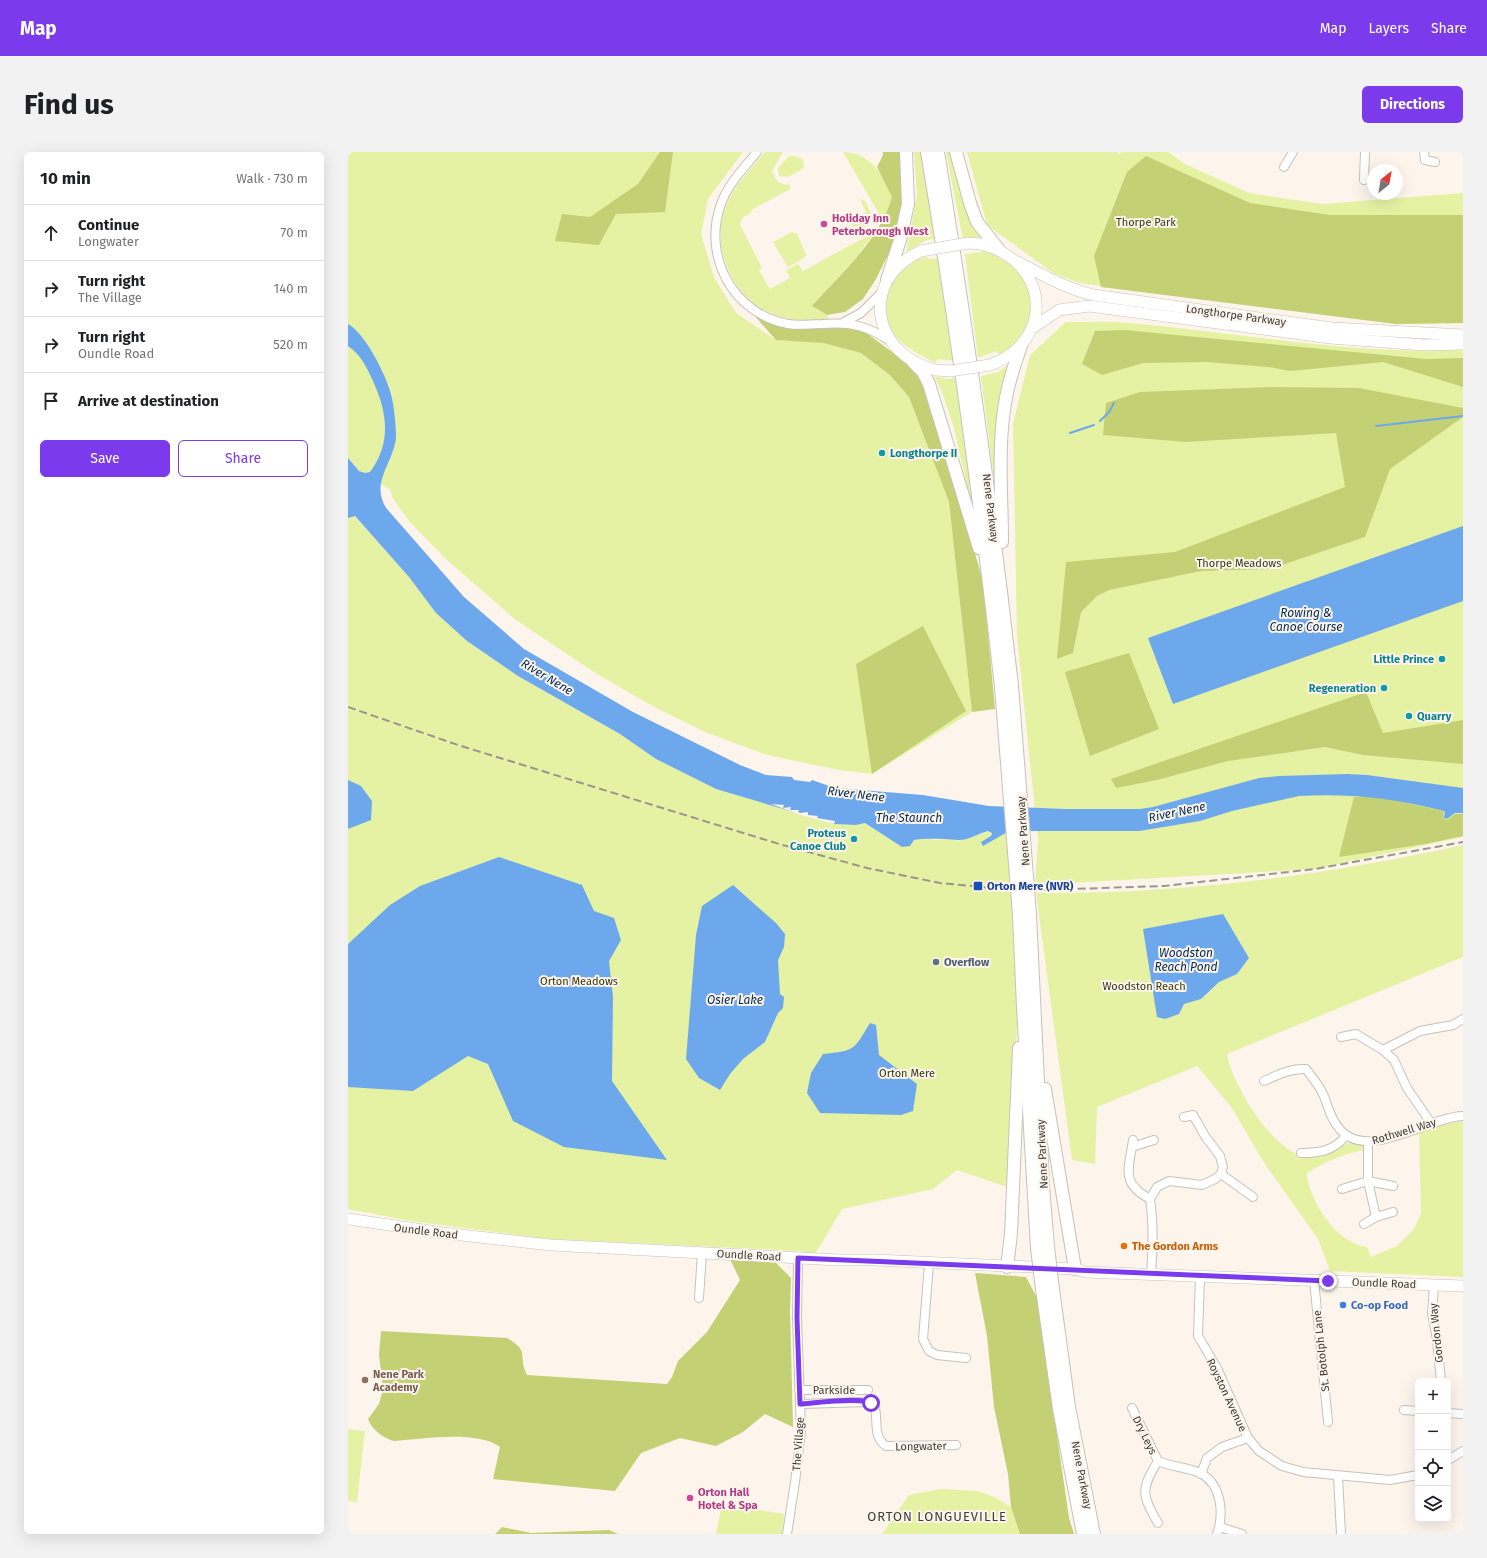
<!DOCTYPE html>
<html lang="en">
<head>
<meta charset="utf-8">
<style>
	:root { --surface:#fff; --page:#f2f2f2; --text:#202124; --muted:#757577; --line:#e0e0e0; --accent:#7c3aed }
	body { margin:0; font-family:"Fira Sans",sans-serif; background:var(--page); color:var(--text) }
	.controls { position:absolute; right:12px; bottom:12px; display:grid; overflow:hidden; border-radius:6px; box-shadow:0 4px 16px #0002 }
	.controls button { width:36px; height:36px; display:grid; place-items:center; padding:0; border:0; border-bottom:1px solid var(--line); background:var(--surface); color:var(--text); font:20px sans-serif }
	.compass { position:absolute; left:1019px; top:12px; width:36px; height:36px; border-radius:50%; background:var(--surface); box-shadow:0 4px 16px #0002; rotate:31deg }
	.stop { position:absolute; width:12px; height:12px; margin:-9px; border:3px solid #7c3aed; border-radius:50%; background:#fff }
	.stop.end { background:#7c3aed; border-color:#fff; box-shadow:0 1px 4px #0008 }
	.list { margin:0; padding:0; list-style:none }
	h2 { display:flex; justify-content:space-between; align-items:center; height:52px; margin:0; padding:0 16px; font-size:17px }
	h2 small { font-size:13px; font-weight:400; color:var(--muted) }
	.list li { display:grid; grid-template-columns:26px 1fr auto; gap:12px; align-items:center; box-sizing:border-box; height:56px; padding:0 16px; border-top:1px solid var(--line) }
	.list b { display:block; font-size:15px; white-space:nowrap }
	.list p { margin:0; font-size:13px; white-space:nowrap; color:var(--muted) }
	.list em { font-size:13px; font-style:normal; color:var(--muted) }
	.actions { display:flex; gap:8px; padding:12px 16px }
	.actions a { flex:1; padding:9px 0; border:1px solid var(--accent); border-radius:6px; text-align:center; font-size:14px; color:var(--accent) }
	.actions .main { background:var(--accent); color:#fff }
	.icon { flex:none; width:22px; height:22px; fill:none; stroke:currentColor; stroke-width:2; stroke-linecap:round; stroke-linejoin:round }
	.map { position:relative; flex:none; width:1115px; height:1382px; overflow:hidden; border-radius:6px }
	header { display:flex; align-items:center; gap:24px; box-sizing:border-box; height:56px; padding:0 20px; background:var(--accent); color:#fff }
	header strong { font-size:19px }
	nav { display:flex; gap:22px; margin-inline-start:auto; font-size:14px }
	.intro { display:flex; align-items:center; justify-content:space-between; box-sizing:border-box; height:96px; padding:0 24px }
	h1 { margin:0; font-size:28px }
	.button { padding:10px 18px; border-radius:6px; background:var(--accent); color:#fff; font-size:14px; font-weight:700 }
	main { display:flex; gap:24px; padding:0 24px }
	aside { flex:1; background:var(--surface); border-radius:6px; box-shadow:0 4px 16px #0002 }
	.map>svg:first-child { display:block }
	.green { fill:#e5f2a3 }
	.forest { fill:#c3d073 }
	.water { fill:#6da8ed }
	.pier { fill:#fdf5ec }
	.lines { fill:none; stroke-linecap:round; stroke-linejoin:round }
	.stream { stroke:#6da8ed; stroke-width:2 }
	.minor-casing { stroke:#c8c1b9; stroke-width:10 }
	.major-casing { stroke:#c8c1b9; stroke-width:12 }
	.highway-casing { stroke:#c8c1b9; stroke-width:14 }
	.minor { stroke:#fff; stroke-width:8 }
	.major { stroke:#fff; stroke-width:11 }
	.highway { stroke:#fff; stroke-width:12 }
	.rail { stroke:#9a958f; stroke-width:2; stroke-dasharray:8 4; stroke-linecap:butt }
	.major-bridge-casing { stroke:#c8c1b9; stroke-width:12; stroke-linecap:butt }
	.highway-bridge-casing { stroke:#c8c1b9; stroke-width:14; stroke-linecap:butt }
	.major-bridge { stroke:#fff; stroke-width:11 }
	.highway-bridge { stroke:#fff; stroke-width:12 }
	.route { stroke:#7c3aed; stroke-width:5 }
	.hotel-dot { fill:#d1479c; stroke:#fdf5ec; stroke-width:1.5 }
	.culture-dot { fill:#0f9aa8; stroke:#fdf5ec; stroke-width:1.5 }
	.transit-dot { fill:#1a4fb4; stroke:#fdf5ec; stroke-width:1.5 }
	.service-dot { fill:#5c6f8a; stroke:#fdf5ec; stroke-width:1.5 }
	.food-dot { fill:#e8710a; stroke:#fdf5ec; stroke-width:1.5 }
	.shop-dot { fill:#3f7fe0; stroke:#fdf5ec; stroke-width:1.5 }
	.education-dot { fill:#8d6e63; stroke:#fdf5ec; stroke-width:1.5 }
	.labels { text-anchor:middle; stroke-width:4; stroke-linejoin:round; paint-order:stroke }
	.hotel-label { font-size:11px; font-weight:bold; fill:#b23c85; stroke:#fdf5ec; text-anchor:start }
	.park-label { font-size:11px; fill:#343912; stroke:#fdf5ec }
	.street-label { font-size:11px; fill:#3f3c39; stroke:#fdf5ec }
	.culture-label { font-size:11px; font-weight:bold; fill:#0d838f; stroke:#fdf5ec; text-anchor:end }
	.transit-label { font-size:11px; font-weight:bold; fill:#164399; stroke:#fdf5ec; text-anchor:start }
	.service-label { font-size:11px; font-weight:bold; fill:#4e5e75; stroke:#fdf5ec; text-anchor:start }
	.food-label { font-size:11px; font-weight:bold; fill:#c56008; stroke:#fdf5ec; text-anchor:start }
	.shop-label { font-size:11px; font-weight:bold; fill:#366cbe; stroke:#fdf5ec; text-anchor:start }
	.education-label { font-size:11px; font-weight:bold; fill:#785e54; stroke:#fdf5ec; text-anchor:start }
	.water-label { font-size:12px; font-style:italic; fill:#002a54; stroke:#fdf5ec }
	.quarter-label { font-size:13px; letter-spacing:1px; fill:#3f3c39; stroke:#fdf5ec }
</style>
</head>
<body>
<header>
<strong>Map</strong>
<nav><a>Map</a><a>Layers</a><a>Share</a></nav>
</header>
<div class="intro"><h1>Find us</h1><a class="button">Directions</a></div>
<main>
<aside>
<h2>10 min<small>Walk · 730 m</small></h2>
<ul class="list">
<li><svg class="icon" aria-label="ahead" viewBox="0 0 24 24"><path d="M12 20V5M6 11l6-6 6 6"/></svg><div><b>Continue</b><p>Longwater</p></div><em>70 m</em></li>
<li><svg class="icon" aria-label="right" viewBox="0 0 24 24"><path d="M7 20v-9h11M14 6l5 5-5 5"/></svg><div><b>Turn right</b><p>The Village</p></div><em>140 m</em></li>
<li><svg class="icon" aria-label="right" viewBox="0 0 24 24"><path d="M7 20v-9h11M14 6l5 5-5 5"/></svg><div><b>Turn right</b><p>Oundle Road</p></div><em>520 m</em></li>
<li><svg class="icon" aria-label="arrive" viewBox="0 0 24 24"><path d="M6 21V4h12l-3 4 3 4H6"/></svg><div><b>Arrive at destination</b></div></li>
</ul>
<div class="actions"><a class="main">Save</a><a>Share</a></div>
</aside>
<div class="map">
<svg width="1115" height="1382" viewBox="0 0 1115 1382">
	<rect width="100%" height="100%" fill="#fdf5ec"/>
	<!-- green -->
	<g class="green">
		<path d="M0 0H395L360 47 353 82 366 125 388 161 428 188 476 190 513 201 542 222 561 245 601 350 624 560 524 622 491 618 419 603 357 580 308 556 249 522 168 468 100 409 61 369 44 345 43 338 11 319 0 306Z"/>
		<path d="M417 0H435L424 19C428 29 430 32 442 33V37L403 58 404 60 394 66 392 73 414 116 411 118 422 137 442 126 438 118 450 112 455 119 523 82 524 84 506 108 465 154 471 159 479 163 481 167C461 169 442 170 424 162 387 147 365 102 375 63 382 38 400 20 417 0Z"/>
		<path d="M495 0C522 0 535 23 544 45L539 61 534 67Z"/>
		<path d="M566 0H577L589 86 577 89 558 100 569 43Z"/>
		<path d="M598 0H606L639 87 626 86 615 88Z"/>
		<path d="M619 0H769L771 2 774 0H820L837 12 901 41 974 52 1115 41V171L1048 172 731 131 705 121 639 73Z"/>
		<path d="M441 4H446L455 7 456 16 440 25 431 24 430 16Z"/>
		<path d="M512 47 517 49C524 61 528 76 509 76L503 72 506 69 505 67 518 60Z"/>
		<path d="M444 80 449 82 458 103 456 106 440 115 425 90Z"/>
		<path d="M635 97 662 112 676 124 686 156 681 175 657 201 651 203 648 199 630 206 617 102 635 100Z"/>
		<path d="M579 105 581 107 593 106 609 209 589 207 588 211C569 202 547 191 539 170 532 153 544 126 557 114 563 108 572 106 579 105Z"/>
		<path d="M718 170C739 170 761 169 782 171 893 181 1004 203 1115 198V685L967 717 687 733 690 688 669 485 665 272 682 203Z"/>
		<path d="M664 210 649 350 633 224 650 220Z"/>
		<path d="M586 224 600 227 611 225 631 387 606 276 594 240Z"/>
		<path d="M0 357 61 425 88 461 119 489 170 524 272 582 308 607 368 637 486 672 508 673 517 671 553 694 563 691 565 688 578 686 586 688 602 686 610 689 641 679 644 681 642 686 633 690 658 680 670 790V854L662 1036 609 1018 585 1037 494 1057 467 1102 450 1099 200 1087 62 1069 0 1057Z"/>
		<path d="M1115 693V805L879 902C884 932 924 998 955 1004 973 1008 986 1000 1000 991L1014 993 1017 995V998C996 1001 977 1010 959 1021 960 1044 982 1080 1004 1090 1009 1093 1014 1094 1019 1095L1023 1105 1049 1094 1066 1077 1073 1062 1071 982 1075 977 1115 969V1125L982 1119 970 1087 915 1009 884 956 849 914 749 955 747 1012 724 1008 688 741C832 742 975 724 1115 693Z"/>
		<path d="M0 1277 17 1279 9 1350 0 1349Z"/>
		<path d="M593 1337 630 1339 646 1345 663 1355 672 1382H534L561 1343Z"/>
		<path d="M374 1352 436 1362 434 1382H368Z"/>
	</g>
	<!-- forest -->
	<g class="forest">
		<path d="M312 0H325L317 60 268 62 251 93 207 89 214 62 242 65 290 32Z"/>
		<path d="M535 0H554L556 44 546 91 528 127 515 147 497 160 479 163 464 154C492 123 533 86 544 45L529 15 535 3Z"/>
		<path d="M798 4 902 51 982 63H1115V171L1048 172 753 135 746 104 779 20Z"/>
		<path d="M405 162 429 174H504L517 180 563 214 578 233 635 429 647 557 624 560 601 350 561 245 542 223 513 201 476 191 428 188Z"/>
		<path d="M776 178 1078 207 1115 206V235L1035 210 942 219 920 215 859 210 795 211 754 223 734 212 747 179Z"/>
		<path d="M923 235 1011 236 1115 256V265L1042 317 1017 385 922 417 853 419 761 438 749 444 733 460 725 501 709 507 718 410 827 400 997 335 988 281 838 290 755 283 758 251 792 240Z"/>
		<path d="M575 474 618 559 524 622 508 512Z"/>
		<path d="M781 501 811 577 742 604 717 520Z"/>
		<path d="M1018 540 1035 581 1115 568V612L1015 603 977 595 880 609 809 628 768 636 763 627Z"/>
		<path d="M1006 645H1032L1095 659 1096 662 1094 665 1099 668 1107 662H1115V684L1077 692 991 705Z"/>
		<path d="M382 1107 428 1111 443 1126 442 1159 445 1275 417 1262 395 1280 368 1294 332 1286 293 1301 267 1339 145 1327 152 1295C129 1278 75 1287 46 1289 35 1286 24 1278 20 1267L31 1252 35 1237 31 1203 33 1179 159 1186C183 1200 169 1203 179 1223L319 1232 324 1225 330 1209 359 1180 392 1128Z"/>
		<path d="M627 1121 678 1125 689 1146 721 1366 726 1382H672L663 1355 660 1322 646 1255 639 1184Z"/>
		<path d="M154 1375 183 1381 261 1378 270 1382H147Z"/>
	</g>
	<!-- water -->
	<g class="water">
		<path d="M0 172C17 181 38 223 43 242 46 254 48 272 48 285 46 311 21 331 39 357L116 445 176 497 285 560 392 613 418 623 444 625 446 628 462 630 464 628 487 636 575 643 641 654 717 657H792L805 655 911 626 931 624 999 622 1019 623 1115 636V661H1107L1099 667 1095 665 1097 662 1096 659C1047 646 1001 641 951 644L884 659 852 669 791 679H661L635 694 633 690 643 684 644 681 640 679C631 681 619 689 610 688 596 687 580 686 566 688L562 694 554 695 517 671 508 673 486 672 368 637 308 607 272 582 170 524 119 489 88 461 61 425 7 364 0 366V306L11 319 17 321 22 320C44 290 39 260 25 229 18 214 13 203 0 194Z"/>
		<path d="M1115 374V449L825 552 800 486Z"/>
		<path d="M0 628 13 634 24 649 23 668 0 677Z"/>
		<path d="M151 705 234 733 246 759 266 766 273 788 261 809 265 845 264 929 319 1008 216 995 165 969 140 912 120 904 65 939 0 935V792L42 753 72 734Z"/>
		<path d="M385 733 428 771 437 782 436 795 430 808 432 842 436 845 435 856 430 861 417 890 395 907 382 922 372 938 351 926 338 907 348 783 354 754Z"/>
		<path d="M875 762 901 806 889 822 871 830 853 847 836 852 831 862 817 867 809 865 795 777Z"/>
		<path d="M522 871 528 873 531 903 569 932 565 959 553 963 472 961 459 941 463 921 475 902C508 899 506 897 522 871Z"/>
	</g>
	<!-- pier -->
	<path class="pier" d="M423 652 436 653 435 656 443 655 442 658H451L450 660 452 661 460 660V663L470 664 469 666 487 669 486 672 456 664Z"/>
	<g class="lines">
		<!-- stream -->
		<g class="stream">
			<path d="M752 269 761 260 766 251"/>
			<path d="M1028 274 1115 264"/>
			<path d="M722 281 746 273"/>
		</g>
		<defs>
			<g id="minor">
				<path d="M409 0C396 16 380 32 373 52 354 104 385 162 440 172 451 174 462 172 474 172 502 170 518 173 542 189"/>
				<path d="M1076 0 1077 8 1087 10"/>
				<path d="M936 15 945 0"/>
				<path d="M1016 28 1017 0"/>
				<path d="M496 170 513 161 534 140"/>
				<path d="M993 885 1008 882 1035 898"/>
				<path d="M916 929C929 923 943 916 958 917 963 924 970 932 974 940 980 952 981 964 990 975 1017 1012 1079 965 1115 964"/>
				<path d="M1083 971 1059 936 1046 908 1035 898 1072 879 1105 873 1115 867"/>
				<path d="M785 988C781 1017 772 1031 802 1047 806 1073 805 1096 803 1122"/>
				<path d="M1020 991V1029L1028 1065"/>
				<path d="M784 995 806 988"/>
				<path d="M953 1001C972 1001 985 999 998 984"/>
				<path d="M873 1022 905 1045"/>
				<path d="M994 1037 1020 1029 1045 1034"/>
				<path d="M802 1047 809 1035 821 1029 854 1033 867 1027 873 1022 875 1015 872 1004 857 984 845 963 836 965"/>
				<path d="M1016 1072 1028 1065 1045 1060"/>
				<path d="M581 1112 575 1187 581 1199 589 1203 618 1206"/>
				<path d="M852 1124 850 1184 869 1216 900 1286 911 1299 934 1314 955 1320 1042 1328 1070 1323"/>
				<path d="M966 1128 980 1270"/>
				<path d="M1086 1133 1084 1161 1089 1188 1093 1229"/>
				<path d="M351 1146 354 1101"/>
				<path d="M451 1238H520"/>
				<path d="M452 1252 520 1250 527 1256C530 1270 525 1285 538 1294L608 1293"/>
				<path d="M784 1256 810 1309C823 1315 839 1315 852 1321 874 1332 876 1362 869 1382"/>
				<path d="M1056 1258 1070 1259"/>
				<path d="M1100 1261 1115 1262"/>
				<path d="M1100 1308 1115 1299"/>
				<path d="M853 1322 859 1306 874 1295 900 1286"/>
				<path d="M990 1324 993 1382"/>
				<path d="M810 1371C793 1342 793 1337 810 1309"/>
				<path d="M872 1375 894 1382"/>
				<path d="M439 1382 447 1330 453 1279 449 1166 450 1106"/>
			</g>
			<g id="major">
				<path d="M632 92C700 107 710 188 642 213"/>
				<path d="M573 99C510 128 524 203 588 218"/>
				<path d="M670 110C694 123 717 136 745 143L984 176 1115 183"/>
				<path d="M683 177 711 158 741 154 983 186 1076 193 1115 192"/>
				<path d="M0 1067 95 1081 203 1093 490 1108H527L727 1117 737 1120 1115 1134"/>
			</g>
			<g id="highway">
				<path d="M579 0C609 178 633 356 653 535"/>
				<path d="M590 0C619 177 644 355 664 534"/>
				<path d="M608 0 622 51 629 70 651 98"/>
				<path d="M539 128 552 88 560 52 558 0"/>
				<path d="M565 210 575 220 581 232 631 396"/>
				<path d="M654 390C654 344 649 291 658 246 661 228 667 211 673 194"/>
				<path d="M671 763 675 856 689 1096"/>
				<path d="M682 763 695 1034 700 1095"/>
				<path d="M697 937 727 1117"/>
				<path d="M659 1115 663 1082 671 896"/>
				<path d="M694 1137 711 1257 735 1382"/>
				<path d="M705 1137 721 1255 746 1382"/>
			</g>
		</defs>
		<!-- minor casing -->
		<use href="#minor" class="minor-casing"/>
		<!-- major casing -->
		<use href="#major" class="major-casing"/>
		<!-- highway casing -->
		<use href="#highway" class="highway-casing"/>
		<!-- minor -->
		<use href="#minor" class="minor"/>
		<!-- major -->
		<use href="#major" class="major"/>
		<!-- highway -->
		<use href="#highway" class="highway"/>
		<!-- rail -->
		<path class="rail" d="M0 555 110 593 431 692 519 716 592 731 656 737 692 738 816 734 967 717 1115 690"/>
		<defs>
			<g id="major-bridge">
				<path d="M573 99 620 91 632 92"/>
				<path d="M588 218 602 219 642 213"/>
			</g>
			<g id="highway-bridge">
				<path d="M664 534 682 763"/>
				<path d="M653 535 671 763"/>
				<path d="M700 1095 705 1137"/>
				<path d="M689 1096 694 1137"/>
			</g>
		</defs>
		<!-- major-bridge casing -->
		<use href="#major-bridge" class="major-bridge-casing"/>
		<!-- highway-bridge casing -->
		<use href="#highway-bridge" class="highway-bridge-casing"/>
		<!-- major-bridge -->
		<use href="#major-bridge" class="major-bridge"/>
		<!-- highway-bridge -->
		<use href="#highway-bridge" class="highway-bridge"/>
	</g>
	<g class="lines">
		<!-- route -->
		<path class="route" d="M523 1251C512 1245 467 1251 452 1252L449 1166 450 1106 980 1129"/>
	</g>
	<!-- markers -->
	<g class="hotel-dot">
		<circle cx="476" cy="72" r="4"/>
		<circle cx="342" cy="1346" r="4"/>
	</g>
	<g class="culture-dot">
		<circle cx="534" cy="301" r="4"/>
		<circle cx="1094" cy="507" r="4"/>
		<circle cx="1036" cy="536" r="4"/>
		<circle cx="1061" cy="564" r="4"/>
		<circle cx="506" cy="687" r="4"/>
	</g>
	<rect class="transit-dot" x="625" y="729" width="10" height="10" rx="2"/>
	<circle class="service-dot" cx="588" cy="810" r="4"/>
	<circle class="food-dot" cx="776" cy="1094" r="4"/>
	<circle class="shop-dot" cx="995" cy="1153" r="4"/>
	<circle class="education-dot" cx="17" cy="1228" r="4"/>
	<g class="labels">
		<!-- hotel labels -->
		<g class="hotel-label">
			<text x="484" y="70">Holiday Inn<tspan x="484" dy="13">Peterborough West</tspan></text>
			<text x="350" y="1344">Orton Hall<tspan x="350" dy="13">Hotel &amp; Spa</tspan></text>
		</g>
		<!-- park labels -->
		<g class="park-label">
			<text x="798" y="74">Thorpe Park</text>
			<text x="891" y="415">Thorpe Meadows</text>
			<text x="231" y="833">Orton Meadows</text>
			<text x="796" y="838">Woodston Reach</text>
			<text x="559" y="925">Orton Mere</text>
		</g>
		<!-- street labels -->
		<g class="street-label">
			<text transform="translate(888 163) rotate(8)" y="4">Longthorpe Parkway</text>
			<text transform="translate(643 356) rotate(83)" y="4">Nene Parkway</text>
			<text transform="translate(675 679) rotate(-94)" y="4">Nene Parkway</text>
			<text transform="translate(1056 979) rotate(-17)" y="4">Rothwell Way</text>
			<text transform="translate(694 1002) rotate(-93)" y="4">Nene Parkway</text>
			<text transform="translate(78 1079) rotate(7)" y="4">Oundle Road</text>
			<text transform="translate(401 1103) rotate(3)" y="4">Oundle Road</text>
			<text transform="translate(1036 1131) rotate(2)" y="4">Oundle Road</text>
			<text transform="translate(1088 1181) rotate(-96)" y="4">Gordon Way</text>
			<text transform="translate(973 1199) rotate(-96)" y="4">St. Botolph Lane</text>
			<text x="486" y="1242">Parkside</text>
			<text transform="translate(879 1243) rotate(65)" y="4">Royston Avenue</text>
			<text transform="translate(797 1283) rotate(64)" y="4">Dry Leys</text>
			<text transform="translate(450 1292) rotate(-86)" y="4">The Village</text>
			<text transform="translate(573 1294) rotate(-1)" y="4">Longwater</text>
			<text transform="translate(734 1323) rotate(79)" y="4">Nene Parkway</text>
		</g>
		<!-- culture labels -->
		<g class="culture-label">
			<text x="542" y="305" text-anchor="start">Longthorpe II</text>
			<text x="1086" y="511">Little Prince</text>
			<text x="1028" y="540">Regeneration</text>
			<text x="1069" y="568" text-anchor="start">Quarry</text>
			<text x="498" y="685">Proteus<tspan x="498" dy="13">Canoe Club</tspan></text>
		</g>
		<!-- transit labels -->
		<g class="transit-label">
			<text x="639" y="738">Orton Mere (NVR)</text>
		</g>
		<!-- service labels -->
		<g class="service-label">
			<text x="596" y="814">Overflow</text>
		</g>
		<!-- food labels -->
		<g class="food-label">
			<text x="784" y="1098">The Gordon Arms</text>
		</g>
		<!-- shop labels -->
		<g class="shop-label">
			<text x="1003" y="1157">Co-op Food</text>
		</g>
		<!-- education labels -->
		<g class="education-label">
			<text x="25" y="1226">Nene Park<tspan x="25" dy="13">Academy</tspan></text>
		</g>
		<!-- water labels -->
		<g class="water-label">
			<text x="958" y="465">Rowing &amp;<tspan x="958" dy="14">Canoe Course</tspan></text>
			<text transform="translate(199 525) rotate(31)" y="4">River Nene</text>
			<text transform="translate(508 642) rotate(7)" y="4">River Nene</text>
			<text transform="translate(829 660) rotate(-12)" y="4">River Nene</text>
			<text x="561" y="670">The Staunch</text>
			<text x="838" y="805">Woodston<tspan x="838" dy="14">Reach Pond</tspan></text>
			<text x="387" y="852">Osier Lake</text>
		</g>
		<!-- quarter labels -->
		<g class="quarter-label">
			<text x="589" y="1369">ORTON LONGUEVILLE</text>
		</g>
	</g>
</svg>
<div class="controls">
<button>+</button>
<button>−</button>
<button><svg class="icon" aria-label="locate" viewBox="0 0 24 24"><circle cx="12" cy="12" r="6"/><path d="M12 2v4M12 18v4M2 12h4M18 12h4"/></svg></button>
<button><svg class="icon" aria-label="layers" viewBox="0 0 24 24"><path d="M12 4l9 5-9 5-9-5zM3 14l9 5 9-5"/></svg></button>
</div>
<svg class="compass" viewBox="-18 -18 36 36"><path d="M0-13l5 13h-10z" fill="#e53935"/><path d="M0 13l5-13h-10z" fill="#757577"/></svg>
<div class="stop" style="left:523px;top:1251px"></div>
<div class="stop end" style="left:980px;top:1129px"></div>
</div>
</main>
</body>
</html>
